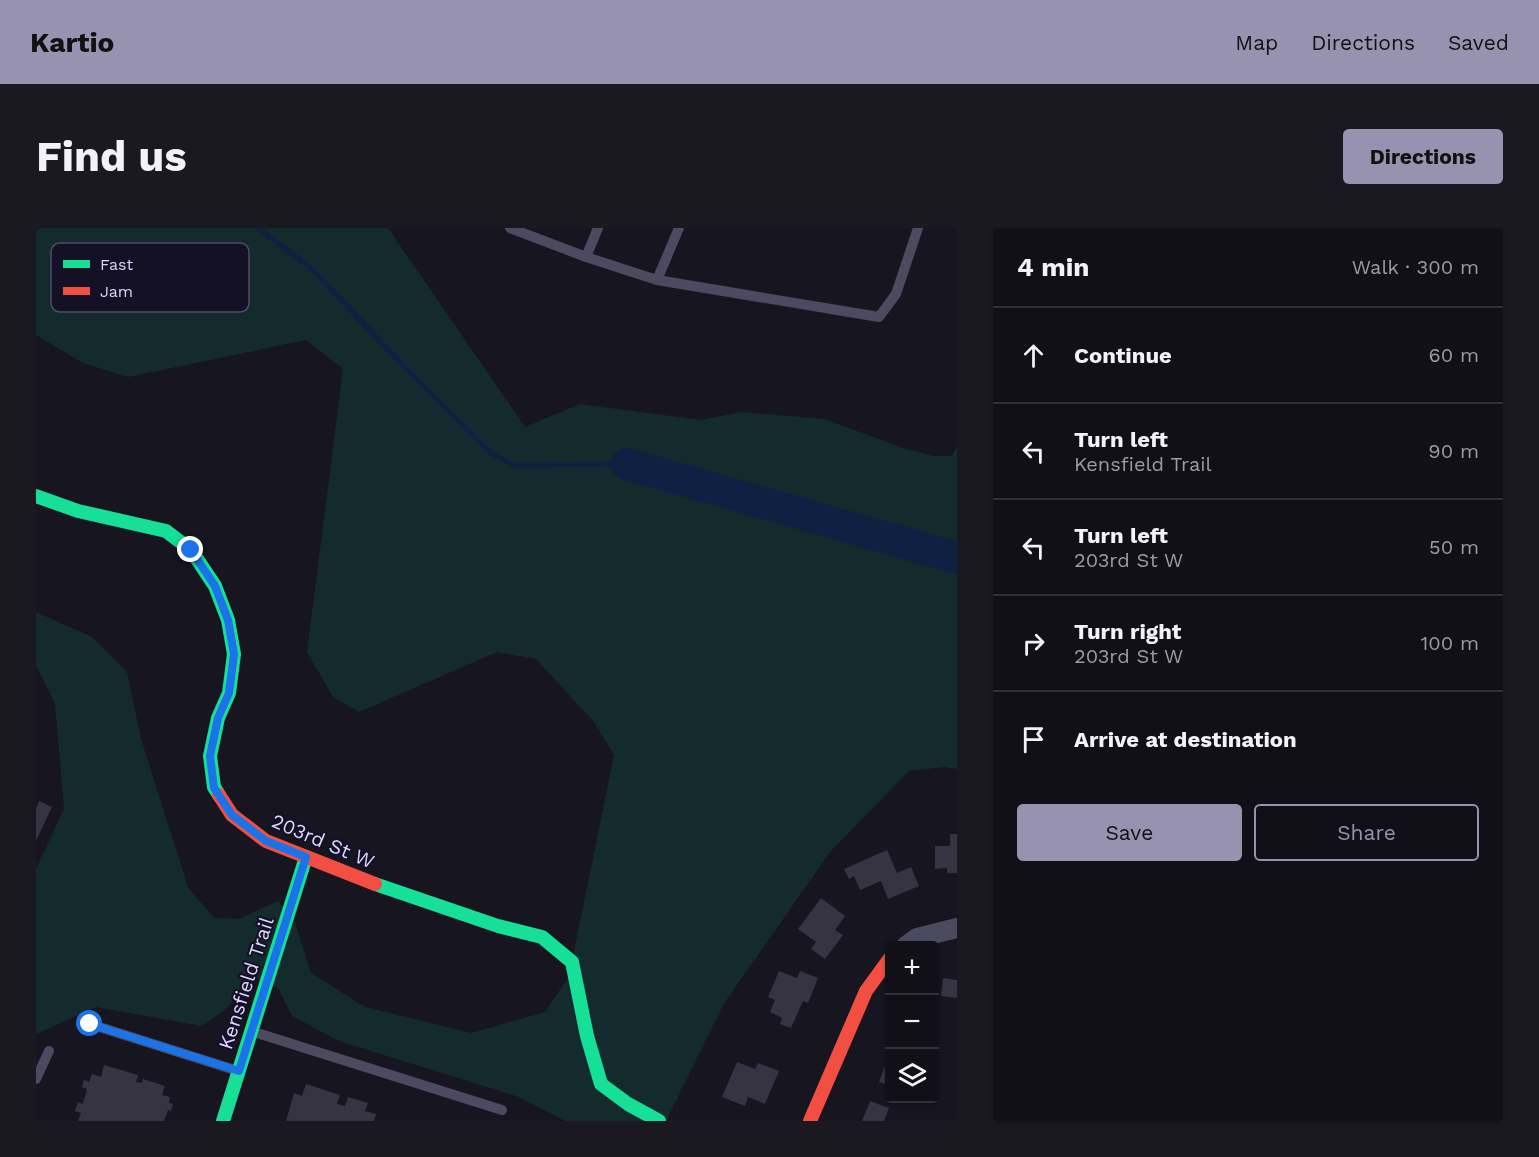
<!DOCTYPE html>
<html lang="en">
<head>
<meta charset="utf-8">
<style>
	:root { --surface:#111018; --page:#1a1921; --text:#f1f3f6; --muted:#9c9da2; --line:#303037; --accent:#9792b0 }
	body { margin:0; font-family:"Work Sans",sans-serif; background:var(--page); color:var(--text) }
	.controls { position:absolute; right:18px; bottom:18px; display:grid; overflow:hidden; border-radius:6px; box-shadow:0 2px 4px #0004 }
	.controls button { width:54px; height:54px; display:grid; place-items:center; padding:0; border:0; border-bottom:2px solid var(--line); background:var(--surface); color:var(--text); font:30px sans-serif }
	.stop { position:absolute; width:18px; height:18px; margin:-14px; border:4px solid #1a73e8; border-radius:50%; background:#fff }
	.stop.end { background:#1a73e8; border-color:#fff; box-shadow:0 2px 6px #0008 }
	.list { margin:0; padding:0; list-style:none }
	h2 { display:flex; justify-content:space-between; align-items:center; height:78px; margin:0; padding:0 24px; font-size:26px }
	h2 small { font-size:20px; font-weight:400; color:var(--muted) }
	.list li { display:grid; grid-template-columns:39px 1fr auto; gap:18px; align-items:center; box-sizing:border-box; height:96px; padding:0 24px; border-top:2px solid var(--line) }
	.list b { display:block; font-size:22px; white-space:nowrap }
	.list p { margin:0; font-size:20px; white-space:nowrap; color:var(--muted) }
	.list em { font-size:20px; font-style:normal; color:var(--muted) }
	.actions { display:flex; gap:12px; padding:18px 24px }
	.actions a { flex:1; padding:14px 0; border:2px solid var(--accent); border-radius:6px; text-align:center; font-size:21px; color:var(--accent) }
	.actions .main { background:var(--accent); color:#111 }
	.icon { flex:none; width:33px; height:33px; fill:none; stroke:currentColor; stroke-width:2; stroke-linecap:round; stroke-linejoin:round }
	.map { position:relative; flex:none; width:921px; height:893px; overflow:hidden; border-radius:6px }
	header { display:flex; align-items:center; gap:36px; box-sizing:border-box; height:84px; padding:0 30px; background:var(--accent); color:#111 }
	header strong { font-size:28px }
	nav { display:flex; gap:33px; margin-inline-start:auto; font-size:21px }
	.intro { display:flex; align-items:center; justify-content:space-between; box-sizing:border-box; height:144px; padding:0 36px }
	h1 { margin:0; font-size:42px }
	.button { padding:15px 27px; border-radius:6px; background:var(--accent); color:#111; font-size:21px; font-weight:700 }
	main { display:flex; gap:36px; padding:0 36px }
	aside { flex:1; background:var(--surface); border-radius:6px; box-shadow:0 2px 4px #0004 }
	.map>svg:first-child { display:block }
	.green { fill:#142b2d }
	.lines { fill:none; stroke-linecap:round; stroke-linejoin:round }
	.stream { stroke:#0f2043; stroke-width:5 }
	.river { stroke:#0f2043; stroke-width:32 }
	.building { fill:#363342 }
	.lane { stroke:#4c4a61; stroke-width:10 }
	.street { stroke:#4c4a61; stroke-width:20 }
	.fast { stroke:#16e098; stroke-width:14 }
	.jam { stroke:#f24e42; stroke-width:14 }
	.route { stroke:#1a73e8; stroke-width:8 }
	.labels { text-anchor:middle; stroke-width:4.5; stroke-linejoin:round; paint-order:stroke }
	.street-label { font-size:20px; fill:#dcd6fd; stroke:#141025 }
	.key { fill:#141025; stroke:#504b66; stroke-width:1.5 }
	.key-label { font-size:16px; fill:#dcd6fd }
</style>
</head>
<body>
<header>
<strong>Kartio</strong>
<nav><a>Map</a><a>Directions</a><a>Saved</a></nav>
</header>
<div class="intro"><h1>Find us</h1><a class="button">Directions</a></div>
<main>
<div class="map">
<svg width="921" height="893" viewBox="0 0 921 893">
	<rect width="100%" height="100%" fill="#171520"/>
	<!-- green -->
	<path class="green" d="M0 0H352L489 199 544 176 665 192 705 184 788 191 870 221 899 228H916L921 218V541L909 539 873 543 794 624 689 774 630 893H529L483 869 303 813 256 788 242 760 218 751 189 782 166 798 60 779 0 806V641L28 581 19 476 0 437V384L56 409 91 444 105 511 152 659 178 690 203 691 242 673 259 694 275 745 329 779 435 805 509 784 533 748 578 527 558 494 500 431 461 424 323 484 297 469 271 424 307 141 270 112 92 149 47 135 0 107Z"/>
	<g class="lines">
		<!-- stream -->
		<path class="stream" d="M222 0 275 40 380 151 456 226 478 237 591 236"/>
		<!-- river -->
		<path class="river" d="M591 236 921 330"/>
	</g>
	<!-- building -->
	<g class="building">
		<path d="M3 573 16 579 0 613V580Z"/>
		<path d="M914 606H921V645H911V640L899 641V618H914Z"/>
		<path d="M851 622 861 645 875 639 883 658 852 671 845 653 824 662 818 648 813 651 808 641Z"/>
		<path d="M785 670 809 688 799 702 807 707 789 731 775 721 780 714 762 701Z"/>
		<path d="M743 743 761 750 764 743 782 750 772 775 767 773 755 800 744 796 746 790 734 784 739 772 732 769Z"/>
		<path d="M907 750 921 752V770L905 768Z"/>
		<path d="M853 827H854V858L843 854Z"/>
		<path d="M701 834 719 841 722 835 743 843 729 876 712 869 709 878 686 869Z"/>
		<path d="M68 837 102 847 100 854 106 855 107 851 129 858 126 867 134 869 133 875 137 876 135 883 132 882 128 893H42L45 885 39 883 42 874 47 876 51 861 46 859 48 852 53 854 56 846 65 849Z"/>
		<path d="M270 856 304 867 301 876 309 878 312 869 332 875 329 883 340 886 338 893H250L258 865 266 868Z"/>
		<path d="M834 873 853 880 848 893H826Z"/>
	</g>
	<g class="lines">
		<!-- lane -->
		<g class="lane">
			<path d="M474 0 550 29 621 52 843 89 860 66 882 0"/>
			<path d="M550 29 562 0"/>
			<path d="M621 52 643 0"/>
			<path d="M54 796 202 843"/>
			<path d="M215 803 466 882"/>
			<path d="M0 851 13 823"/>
		</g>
		<!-- street -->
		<path class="street" d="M870 718 881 710 921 700"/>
		<!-- fast -->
		<g class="fast">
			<path d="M0 268 42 283 130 303 155 322 179 358 192 392 198 426 193 465 182 490 174 528 178 559 183 567"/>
			<path d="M339 656 462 698 506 709 536 734 551 808 565 856 592 876 623 893"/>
			<path d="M187 893 270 629"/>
		</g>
		<!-- jam -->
		<g class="jam">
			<path d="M183 567 196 587 230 613 339 656"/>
			<path d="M774 893 830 763 854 730"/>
		</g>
	</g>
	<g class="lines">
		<!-- route -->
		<path class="route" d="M54 796 203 843 270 629 230 613 196 587 178 560 174 528 182 490 193 465 198 426 192 392 179 358 155 322"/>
	</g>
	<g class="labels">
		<!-- street labels -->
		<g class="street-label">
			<text transform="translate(287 613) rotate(23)" y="7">203rd St W</text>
			<text transform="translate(210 755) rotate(-72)" y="7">Kensfield Trail</text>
		</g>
	</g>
	<!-- legend -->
	<rect x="15" y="15" width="198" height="69" rx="9" class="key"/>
	<rect x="27" y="32" width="27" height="8" fill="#16e098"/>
	<rect x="27" y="59" width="27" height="8" fill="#f24e42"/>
	<g class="key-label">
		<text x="64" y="42">Fast</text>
		<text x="64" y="69">Jam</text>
	</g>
</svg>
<div class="controls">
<button>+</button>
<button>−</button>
<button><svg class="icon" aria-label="layers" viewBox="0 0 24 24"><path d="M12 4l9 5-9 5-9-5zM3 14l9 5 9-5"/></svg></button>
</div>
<div class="stop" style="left:54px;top:796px"></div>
<div class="stop end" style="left:155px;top:322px"></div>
</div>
<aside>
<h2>4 min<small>Walk · 300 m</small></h2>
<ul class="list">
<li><svg class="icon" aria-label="ahead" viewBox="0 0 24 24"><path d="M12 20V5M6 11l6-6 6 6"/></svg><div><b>Continue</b></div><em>60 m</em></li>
<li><svg class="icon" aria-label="left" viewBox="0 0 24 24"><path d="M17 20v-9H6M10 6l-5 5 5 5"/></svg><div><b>Turn left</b><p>Kensfield Trail</p></div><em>90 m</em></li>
<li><svg class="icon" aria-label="left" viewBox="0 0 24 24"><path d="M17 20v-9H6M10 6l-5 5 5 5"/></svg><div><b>Turn left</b><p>203rd St W</p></div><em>50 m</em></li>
<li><svg class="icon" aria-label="right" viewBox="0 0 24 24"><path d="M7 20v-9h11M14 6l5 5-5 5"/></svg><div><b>Turn right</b><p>203rd St W</p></div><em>100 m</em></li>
<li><svg class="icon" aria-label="arrive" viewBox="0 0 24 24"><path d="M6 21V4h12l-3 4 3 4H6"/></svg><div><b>Arrive at destination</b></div></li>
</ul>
<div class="actions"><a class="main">Save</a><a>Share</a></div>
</aside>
</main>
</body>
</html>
